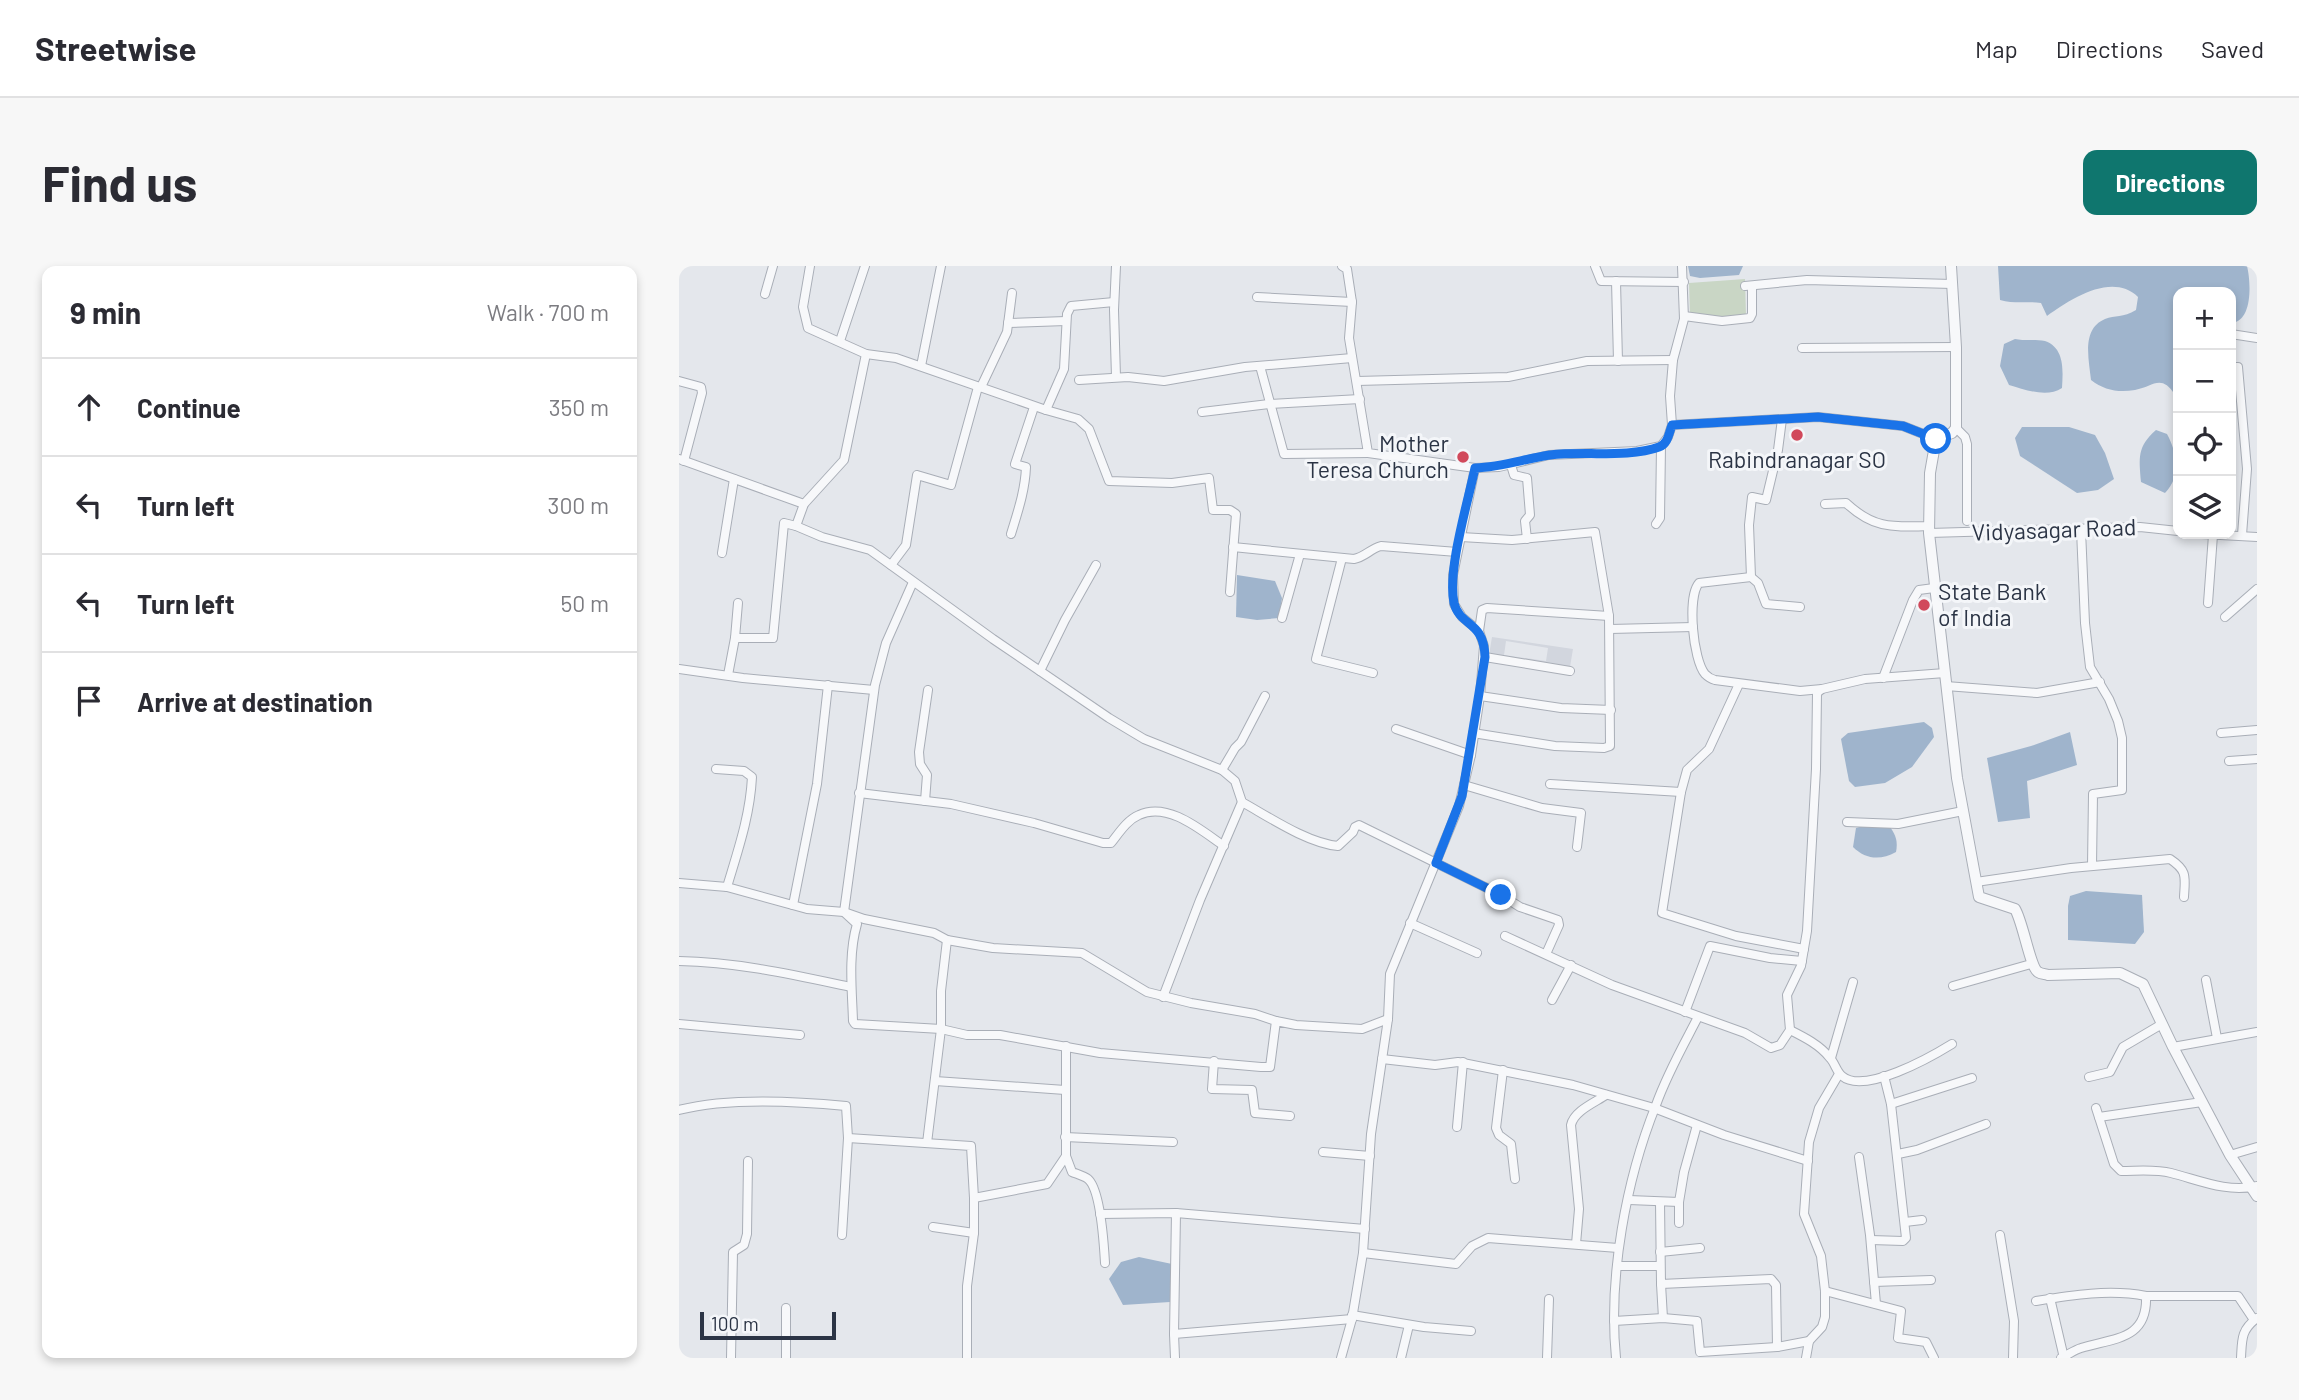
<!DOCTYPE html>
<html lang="en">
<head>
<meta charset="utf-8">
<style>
	:root { --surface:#fff; --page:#f7f7f7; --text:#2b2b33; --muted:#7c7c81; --line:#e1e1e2; --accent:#0f766e }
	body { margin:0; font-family:Barlow,sans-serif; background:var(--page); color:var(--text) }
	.controls { position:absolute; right:21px; top:21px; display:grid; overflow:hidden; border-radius:14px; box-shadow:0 4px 10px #0003 }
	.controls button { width:63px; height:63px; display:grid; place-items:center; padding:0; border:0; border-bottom:2px solid var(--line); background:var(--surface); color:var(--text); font:35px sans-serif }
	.scale { position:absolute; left:21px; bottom:18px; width:136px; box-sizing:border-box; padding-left:7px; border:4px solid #2b3445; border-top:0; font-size:19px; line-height:24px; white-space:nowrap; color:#2b3445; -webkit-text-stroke:5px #f4f6f9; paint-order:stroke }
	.stop { position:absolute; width:21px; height:21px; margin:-16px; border:5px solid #1a73e8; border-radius:50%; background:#fff }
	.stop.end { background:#1a73e8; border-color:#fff; box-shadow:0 2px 7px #0008 }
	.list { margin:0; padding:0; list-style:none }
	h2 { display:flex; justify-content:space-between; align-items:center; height:91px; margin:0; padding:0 28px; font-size:30px }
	h2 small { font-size:23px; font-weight:400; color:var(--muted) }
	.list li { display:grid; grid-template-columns:46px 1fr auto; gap:21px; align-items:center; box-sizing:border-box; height:98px; padding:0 28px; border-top:2px solid var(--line) }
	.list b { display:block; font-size:26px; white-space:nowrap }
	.list em { font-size:23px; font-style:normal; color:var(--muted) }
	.icon { flex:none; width:38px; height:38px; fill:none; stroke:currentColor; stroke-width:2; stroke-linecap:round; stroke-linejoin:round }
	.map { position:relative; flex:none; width:1578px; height:1092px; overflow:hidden; border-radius:14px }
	header { display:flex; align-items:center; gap:42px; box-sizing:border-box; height:98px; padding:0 35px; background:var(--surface); border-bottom:2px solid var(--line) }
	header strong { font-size:33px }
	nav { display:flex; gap:38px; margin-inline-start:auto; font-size:24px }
	.intro { display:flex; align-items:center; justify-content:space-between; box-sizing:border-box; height:168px; padding:0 42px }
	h1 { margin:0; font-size:49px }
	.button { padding:18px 32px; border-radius:14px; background:var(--accent); color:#fff; font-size:24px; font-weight:700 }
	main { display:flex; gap:42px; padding:0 42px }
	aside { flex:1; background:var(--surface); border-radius:14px; box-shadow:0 4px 10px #0003 }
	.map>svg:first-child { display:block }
	.built { fill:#d2d6de; fill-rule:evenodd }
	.green { fill:#c9d6c5 }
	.water { fill:#9fb4cc }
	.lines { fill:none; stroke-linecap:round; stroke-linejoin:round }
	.minor-casing { stroke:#a9aeb7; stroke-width:10 }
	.tertiary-casing { stroke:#a9aeb7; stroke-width:12 }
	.minor { stroke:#f7f8fa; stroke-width:8 }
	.tertiary { stroke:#f7f8fa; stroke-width:10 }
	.route { stroke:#1a73e8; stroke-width:9 }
	.poi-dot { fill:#d1495b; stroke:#f4f6f9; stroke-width:2.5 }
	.labels { text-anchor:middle; stroke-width:6; stroke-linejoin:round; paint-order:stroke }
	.poi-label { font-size:23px; fill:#2b3445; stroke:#f4f6f9; text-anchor:end }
	.street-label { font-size:23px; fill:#2b3445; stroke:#f4f6f9 }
</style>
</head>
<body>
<header>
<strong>Streetwise</strong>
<nav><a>Map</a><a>Directions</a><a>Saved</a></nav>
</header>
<div class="intro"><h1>Find us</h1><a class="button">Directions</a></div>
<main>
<aside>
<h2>9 min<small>Walk · 700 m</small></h2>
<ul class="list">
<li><svg class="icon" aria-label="ahead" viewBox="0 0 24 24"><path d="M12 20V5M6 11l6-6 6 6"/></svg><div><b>Continue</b></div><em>350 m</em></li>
<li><svg class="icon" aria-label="left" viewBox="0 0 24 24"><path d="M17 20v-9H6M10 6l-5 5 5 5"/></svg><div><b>Turn left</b></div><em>300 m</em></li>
<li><svg class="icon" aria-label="left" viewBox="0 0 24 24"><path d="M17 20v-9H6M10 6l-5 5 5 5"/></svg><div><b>Turn left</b></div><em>50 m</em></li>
<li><svg class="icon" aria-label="arrive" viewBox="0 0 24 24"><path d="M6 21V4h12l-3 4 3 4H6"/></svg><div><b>Arrive at destination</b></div></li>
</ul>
</aside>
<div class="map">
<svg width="1578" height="1092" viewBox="0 0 1578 1092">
	<rect width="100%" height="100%" fill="#e4e7ec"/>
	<!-- built -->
	<path class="built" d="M813 371 894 383 891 401 810 389ZM827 375 869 382 867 395 825 389Z"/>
	<!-- green -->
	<path class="green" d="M1066 13 1067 49 1046 52 1011 48 1010 17Z"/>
	<!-- water -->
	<g class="water">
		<path d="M1009 0H1064L1060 9 1021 12 1011 10Z"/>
		<path d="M1319 0H1568C1572 16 1574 56 1552 57V26H1499V118L1496 129C1482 107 1474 121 1456 124 1439 127 1425 124 1412 114 1410 94 1402 63 1426 53 1436 49 1444 52 1457 44L1459 31C1433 6 1392 33 1368 50L1362 37C1348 35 1335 38 1321 34Z"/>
		<path d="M1336 73C1345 75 1357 73 1366 75 1386 82 1384 105 1383 122 1368 132 1347 124 1330 119L1321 100 1325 78Z"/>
		<path d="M1343 161H1390L1416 169 1426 187 1435 213 1419 224 1398 227 1341 190 1336 172Z"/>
		<path d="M1477 164 1488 168C1498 187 1503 210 1486 227L1462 216C1460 191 1458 181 1477 164Z"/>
		<path d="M558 309 596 315 603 332 600 352 578 354 557 351Z"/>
		<path d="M1245 456 1253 462 1255 471 1233 501 1206 517 1176 521 1170 515 1162 473 1169 467Z"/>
		<path d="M1391 466 1398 499 1348 515 1351 552 1319 556 1308 492 1352 480Z"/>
		<path d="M1184 560 1211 561C1217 569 1219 576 1217 586 1201 595 1186 593 1174 581L1177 562Z"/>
		<path d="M1407 625 1463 629 1465 666 1456 678 1389 674V640L1391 630Z"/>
		<path d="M460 991 493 998 491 1036 444 1039 430 1013 442 996Z"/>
	</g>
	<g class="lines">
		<defs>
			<g id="minor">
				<path d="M131 0 124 41 129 62 187 88 165 194 125 238 117 260 143 271 191 284 314 373 430 452 465 473 543 504 556 515 563 536C590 551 628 577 659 580L674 566 676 561 680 559 822 629 841 641 879 654 880 659 867 688"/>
				<path d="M437 0 435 44 437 111"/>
				<path d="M663 0 668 3 673 36 670 72 689 187 796 202 820 201 870 189 958 185 982 180 989 171 993 159 1139 151 1224 160 1257 173"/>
				<path d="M916 0 922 15 1005 16"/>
				<path d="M937 15 939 95"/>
				<path d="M1066 20 1128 14 1273 18"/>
				<path d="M86 28 94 0"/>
				<path d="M578 31 673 36"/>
				<path d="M435 36 392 40 388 48 385 103 367 144 399 153 410 163 430 215 493 217 530 212 534 244H551L557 248 551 326"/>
				<path d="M1005 50 1043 55 1071 52 1073 48V20"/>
				<path d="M329 57 387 55"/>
				<path d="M1552 68 1578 72"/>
				<path d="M161 75 186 0"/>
				<path d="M1123 82 1277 81"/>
				<path d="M187 88 217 92 367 144"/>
				<path d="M242 100 262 0"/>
				<path d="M581 100 605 188 689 187"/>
				<path d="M1552 101H1559L1568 203 1563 269"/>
				<path d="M400 114 449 111 485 115 566 101 673 92"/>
				<path d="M0 115 22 121 23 127 5 195"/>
				<path d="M678 115 829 111 908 95 994 94"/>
				<path d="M302 121 328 66 333 27"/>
				<path d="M523 146 590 138 681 133"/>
				<path d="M993 159 991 130 994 94 1005 53 1003 0"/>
				<path d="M1277 162 1286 171 1288 178V255"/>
				<path d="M0 193 125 238"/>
				<path d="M832 199 835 209 848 212 851 249 846 255 848 273"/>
				<path d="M1146 238 1167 237C1195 263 1213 261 1250 260"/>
				<path d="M977 258 981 252 982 180"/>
				<path d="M1402 264 1406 357 1411 401 1430 433 1439 455 1443 472V524L1414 528 1413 600"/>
				<path d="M1250 267 1461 261 1499 265"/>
				<path d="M332 268C339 245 346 225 347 201L336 198 355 141"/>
				<path d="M1523 268 1578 271"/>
				<path d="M782 271 833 274 916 266 930 350 931 480 925 482 876 480 794 467"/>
				<path d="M554 281 675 293C686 291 691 283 702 280L778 286"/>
				<path d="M43 287 55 213"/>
				<path d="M663 292 637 393 694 407"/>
				<path d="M212 299 227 279 238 209 272 219 299 121"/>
				<path d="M1072 311 1070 259 1073 231 1087 234 1099 184 1103 153"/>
				<path d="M234 316 207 377 196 419 165 646 178 658C169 689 173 723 174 755L176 758 262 763 288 769H321L421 787 582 801H591L597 755 617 759 683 763 709 753"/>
				<path d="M1529 337 1534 269"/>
				<path d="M1121 341 1087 338 1079 317 1072 311 1020 317C1008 331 1014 394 1026 408 1029 411 1032 413 1036 414L1121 425 1143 423"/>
				<path d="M1546 351 1578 323"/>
				<path d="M603 352 621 288"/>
				<path d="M931 363 1014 361"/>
				<path d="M800 365 803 344 808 342 930 350"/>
				<path d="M56 372 59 337"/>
				<path d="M806 391 891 405"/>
				<path d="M0 403 64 412 195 424"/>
				<path d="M361 405 386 354 417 299"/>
				<path d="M49 409 56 372H94L105 257 117 260"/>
				<path d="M1204 412 1234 334 1240 324 1255 322"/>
				<path d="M1060 418 1030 483 1008 504 1002 526 983 647 1057 670 1125 683"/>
				<path d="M1267 420 1358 427 1421 416"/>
				<path d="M801 430 882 442 932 444"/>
				<path d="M717 463 792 489"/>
				<path d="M1542 467 1578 464"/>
				<path d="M1550 495 1578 493"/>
				<path d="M37 503 65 505 73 511C71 550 59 584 48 621"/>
				<path d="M543 504 556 482 562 476 586 430"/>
				<path d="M871 518 1002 526"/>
				<path d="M785 519 863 542 902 547 898 581"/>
				<path d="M180 527 272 538 355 557 424 577H432C440 567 448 554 460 549 489 535 523 565 545 580"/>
				<path d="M246 535 248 509 241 498 240 486 249 424"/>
				<path d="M1168 556 1219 558 1284 545"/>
				<path d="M1297 616 1392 602 1491 593C1509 605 1506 611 1505 631"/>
				<path d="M0 617 48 621 128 643 165 646 185 653 255 667 268 674 314 682 403 687 468 726 512 737 576 748 597 755"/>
				<path d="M114 639 138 518 149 419"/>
				<path d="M731 657 798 687"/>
				<path d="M826 670 933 719 1066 767 1092 782 1101 779 1111 764 1108 729 1122 700 1128 665 1137 503 1138 427 1143 423 1186 413 1266 407"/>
				<path d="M0 695C59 696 115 709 172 721"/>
				<path d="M1527 714 1538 772"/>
				<path d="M1274 720 1352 698"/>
				<path d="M484 731 521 634 563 536"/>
				<path d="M873 734 892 699"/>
				<path d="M1006 746 1031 680 1091 692 1123 695"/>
				<path d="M0 758 121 769"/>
				<path d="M1111 764C1125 771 1141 779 1151 792 1156 797 1157 805 1163 810 1185 829 1252 791 1273 778"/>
				<path d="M1494 781 1578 766"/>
				<path d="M1152 792 1174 716"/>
				<path d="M703 793 756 799 779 796 894 819 975 842 1045 869 1129 895"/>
				<path d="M535 795 533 823 573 824 576 847 611 850"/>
				<path d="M824 804 817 862 820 869 832 878 836 913"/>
				<path d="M1410 811 1431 806 1444 781 1483 758"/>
				<path d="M256 815 386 824"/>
				<path d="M1212 838 1293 812"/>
				<path d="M1417 842 1435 898 1442 905C1459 905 1476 903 1492 907 1520 914 1548 927 1578 920"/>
				<path d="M0 844C50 831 116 835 167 840L169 872 163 969"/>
				<path d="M1420 851 1523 836"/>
				<path d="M778 861 784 796"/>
				<path d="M386 871 494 876"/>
				<path d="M169 872 292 880 295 932"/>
				<path d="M248 877 262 763V725L268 674"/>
				<path d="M644 886 691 890"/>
				<path d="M1219 888 1238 884 1307 858"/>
				<path d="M1551 889 1578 881"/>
				<path d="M387 890 393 906C398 908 405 910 409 913 422 924 425 980 426 997"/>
				<path d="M1180 891 1191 969 1197 1038"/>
				<path d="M950 934 1000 936 1005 906 1018 859"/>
				<path d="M981 936 982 1018 1092 1013 1097 1019 1098 1081"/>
				<path d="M421 948 497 947 686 963"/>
				<path d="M1226 956 1243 954"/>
				<path d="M1000 957V936"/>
				<path d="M254 961 295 967"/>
				<path d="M1321 969 1335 1055 1334 1092"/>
				<path d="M1192 974 1224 975 1227 972 1212 838 1205 810"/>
				<path d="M897 978 900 943 892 859C895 845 915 837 927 829"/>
				<path d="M981 986 1021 982"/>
				<path d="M684 987 777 998 793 980 809 972 939 982"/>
				<path d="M938 1000H981"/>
				<path d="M1195 1016 1252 1014"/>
				<path d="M982 1018 984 1052"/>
				<path d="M1146 1025 1222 1045 1219 1072 1247 1076 1255 1092"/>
				<path d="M1371 1032 1385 1092"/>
				<path d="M1357 1035C1393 1029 1431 1023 1467 1030"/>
				<path d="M107 1042V1092"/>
				<path d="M673 1049 745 1061 792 1065"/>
				<path d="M935 1055 984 1052 1018 1055 1021 1086 1098 1081 1130 1075"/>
				<path d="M495 1068 497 947"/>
				<path d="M52 1092 54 986 65 979 68 968 69 895"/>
				<path d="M288 1092V1020L295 967V932L368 918 387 890V780"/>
				<path d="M496 1092 495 1068 673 1053"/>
				<path d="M662 1092 673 1053 684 987 692 868 709 753 711 708 780 540 792 489 801 430 805 380 800 365 783 351 775 338 774 309 796 202"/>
				<path d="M722 1092 730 1059"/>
				<path d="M868 1092 870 1033"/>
				<path d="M937 1092C929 1011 947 914 977 839 988 808 1004 780 1019 751"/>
				<path d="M1127 1092 1130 1075 1143 1061 1146 1051V1025L1142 990 1125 948 1130 876 1140 842 1160 808"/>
				<path d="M1382 1092C1389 1089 1395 1084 1402 1082 1433 1072 1469 1075 1467 1030H1559L1575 1054"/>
				<path d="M1562 1092C1563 1073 1562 1064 1578 1052"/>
			</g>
			<path id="tertiary" d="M1272 0 1277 81V162L1273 167 1257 173 1251 207 1250 267 1278 512 1300 631 1336 643C1344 656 1351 701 1359 706 1362 708 1366 708 1369 709L1441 707 1464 718 1494 781 1551 889 1578 930"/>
		</defs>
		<!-- minor casing -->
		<use href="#minor" class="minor-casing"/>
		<!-- tertiary casing -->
		<use href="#tertiary" class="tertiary-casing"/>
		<!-- minor -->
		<use href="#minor" class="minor"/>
		<!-- tertiary -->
		<use href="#tertiary" class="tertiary"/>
	</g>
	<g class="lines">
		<!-- route -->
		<path class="route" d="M822 629 757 597 783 530 806 391C805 354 781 361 775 337 768 304 789 236 796 202 823 201 845 193 871 189 903 185 950 192 980 181 989 178 990 167 993 159L1139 151 1224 160 1257 173"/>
	</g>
	<!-- markers -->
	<g class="poi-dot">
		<circle cx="1118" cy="169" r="7"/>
		<circle cx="784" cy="191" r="7"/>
		<circle cx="1245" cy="339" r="7"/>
	</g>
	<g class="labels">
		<!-- poi labels -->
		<g class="poi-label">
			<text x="770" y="186">Mother<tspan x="770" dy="26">Teresa Church</tspan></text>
			<text x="1118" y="202" text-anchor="middle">Rabindranagar SO</text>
			<text x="1259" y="334" text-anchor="start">State Bank<tspan x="1259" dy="26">of India</tspan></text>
		</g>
		<!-- street labels -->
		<g class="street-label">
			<text transform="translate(1375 264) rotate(-2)" y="8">Vidyasagar Road</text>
		</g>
	</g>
</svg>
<div class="controls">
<button>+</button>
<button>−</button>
<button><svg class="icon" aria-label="locate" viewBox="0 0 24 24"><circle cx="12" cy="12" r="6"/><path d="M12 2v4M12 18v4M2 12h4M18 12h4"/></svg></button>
<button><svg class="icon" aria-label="layers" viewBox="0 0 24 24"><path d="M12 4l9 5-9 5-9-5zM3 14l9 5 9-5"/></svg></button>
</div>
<div class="scale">100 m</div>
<div class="stop" style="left:1257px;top:173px"></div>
<div class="stop end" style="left:822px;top:629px"></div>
</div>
</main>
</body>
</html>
